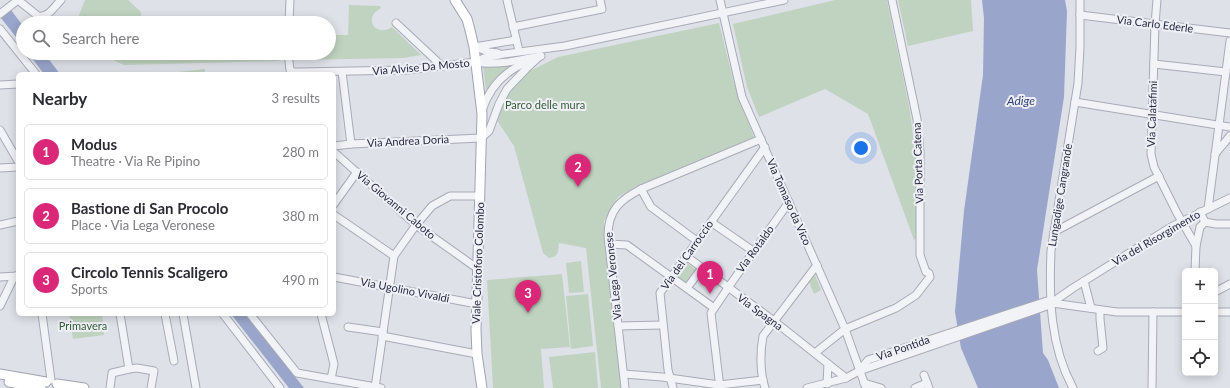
<!DOCTYPE html>
<html lang="en">
<head>
<meta charset="utf-8">
<style>
	:root { --surface:#fff; --page:#f2f2f3; --text:#2b2b33; --muted:#7c7c81; --line:#e1e1e2; --accent:#db2777 }
	body { margin:0; font-family:Lato,sans-serif; background:var(--page); color:var(--text) }
	.controls { position:absolute; right:12px; bottom:12px; display:grid; overflow:hidden; border-radius:6px; box-shadow:0 2px 10px #0003 }
	.controls button { width:36px; height:36px; display:grid; place-items:center; padding:0; border:0; border-bottom:1px solid var(--line); background:var(--surface); color:var(--text); font:20px sans-serif }
	.you { position:absolute; left:861px; top:148px; width:14px; height:14px; margin:-10px; border:3px solid #fff; border-radius:50%; background:#1a73e8; box-shadow:0 0 0 6px #1a73e833 }
	.badge { display:grid; place-items:center; width:26px; height:26px; border-radius:50%; background:var(--accent); color:#fff; font-size:13px; font-weight:700 }
	.pin { position:absolute; translate:-50% -33px; filter:drop-shadow(0 1px 2px #0008) }
	.pin::after { content:''; position:absolute; top:21px; width:14px; height:12px; background:inherit; clip-path:polygon(0 0,100% 0,50% 100%) }
	.list { margin:0; padding:0; list-style:none }
	h2 { display:flex; justify-content:space-between; align-items:center; height:52px; margin:0; padding:0 16px; font-size:17px }
	h2 small { font-size:13px; font-weight:400; color:var(--muted) }
	.list li { display:grid; grid-template-columns:26px 1fr auto; gap:12px; align-items:center; box-sizing:border-box; height:56px; margin:0 8px 8px; padding:0 8px; border:1px solid var(--line); border-radius:6px }
	.list b { display:block; font-size:15px; white-space:nowrap }
	.list p { margin:0; font-size:13px; white-space:nowrap; color:var(--muted) }
	.list em { font-size:13px; font-style:normal; color:var(--muted) }
	.icon { flex:none; width:22px; height:22px; fill:none; stroke:currentColor; stroke-width:2; stroke-linecap:round; stroke-linejoin:round }
	.map { position:relative; flex:none; width:1230px; height:388px; overflow:hidden }
	.search { position:absolute; background:var(--surface); box-shadow:0 2px 10px #0003; left:16px; top:16px; width:320px; height:44px; display:flex; align-items:center; gap:10px; box-sizing:border-box; padding:0 14px; border-radius:22px; color:var(--muted); font-size:15px }
	.panel { position:absolute; background:var(--surface); box-shadow:0 2px 10px #0003; left:16px; top:72px; width:320px; height:244px; border-radius:6px }
	.map>svg:first-child { display:block }
	.green { fill:#c0d3c0 }
	.water { fill:#99a5ca }
	.lines { fill:none; stroke-linecap:round; stroke-linejoin:round }
	.minor-casing { stroke:#a8aab7; stroke-width:9 }
	.major-casing { stroke:#9ea2b5; stroke-width:11 }
	.minor { stroke:#f2f3f7; stroke-width:7 }
	.major { stroke:#fff; stroke-width:9 }
	.labels { text-anchor:middle; stroke-width:4; stroke-linejoin:round; paint-order:stroke }
	.street-label { font-size:11px; fill:#282b41; stroke:#eff0f6 }
	.park-label { font-size:11px; fill:#345d37; stroke:#eff0f6 }
	.water-label { font-size:12px; font-style:italic; fill:#303e76; stroke:#eff0f6 }
</style>
</head>
<body>
<div class="map">
<svg width="1230" height="388" viewBox="0 0 1230 388">
	<rect width="100%" height="100%" fill="#dfe1e9"/>
	<!-- green -->
	<g class="green">
		<path d="M85 0H128L141 12V23H76Z"/>
		<path d="M835 0H887L910 111 916 160 918 237 914 240 868 114 825 89 759 117 747 87 733 24Z"/>
		<path d="M898 0H971L973 31 908 46Z"/>
		<path d="M349 5 380 6 381 8C362 18 376 38 392 27L421 55 403 58 297 60V53H329V35H348Z"/>
		<path d="M719 23 734 83 754 137 639 185 618 197 609 211 604 222V238L621 388H601L586 248 559 243C558 251 559 257 549 258L543 253 514 146 496 119 506 98 518 82 530 71 558 57Z"/>
		<path d="M97 53H283V58L279 61 124 65Z"/>
		<path d="M510 66 496 78 486 90 483 67Z"/>
		<path d="M205 69V74H160Z"/>
		<path d="M581 261 584 292 569 293 566 263Z"/>
		<path d="M686 262 696 270 687 283 676 276Z"/>
		<path d="M562 274 570 347 541 349 544 388H493L487 280Z"/>
		<path d="M815 275 821 290 814 294 809 282Z"/>
		<path d="M588 294 593 346 571 349 566 296Z"/>
		<path d="M69 314H102L104 335 73 339Z"/>
		<path d="M595 352 598 388H553L549 357Z"/>
	</g>
	<!-- water -->
	<g class="water">
		<path d="M982 0H1065L1067 11 1064 97 1037 270 1043 353 1048 360 1059 388H978L961 348 955 312 964 211 983 75 984 18Z"/>
		<path d="M11 10 23 26V46L1 18Z"/>
		<path d="M28 53H44L60 74H44Z"/>
		<path d="M231 314H246L304 388H289Z"/>
	</g>
	<g class="lines">
		<defs>
			<g id="minor">
				<path d="M18 0 38 16C48 18 54 7 61 0"/>
				<path d="M507 0 519 51"/>
				<path d="M720 0 742 97 845 329 866 388"/>
				<path d="M1157 0 1155 24 1151 154 1154 167 1177 213 1196 246 1195 271"/>
				<path d="M0 14 18 0"/>
				<path d="M1080 15 1230 33"/>
				<path d="M289 23 290 0"/>
				<path d="M396 23 442 66"/>
				<path d="M513 27 602 9 600 0"/>
				<path d="M0 29 36 74"/>
				<path d="M474 47 516 40"/>
				<path d="M475 47 489 52 498 53"/>
				<path d="M288 53 290 70 293 72H299L407 70 476 62C497 66 520 60 541 56"/>
				<path d="M476 62 484 58 504 54 565 46 784 0"/>
				<path d="M1154 64 1226 72"/>
				<path d="M342 72 351 144"/>
				<path d="M0 85 18 84"/>
				<path d="M1075 102 1230 127"/>
				<path d="M482 111C489 88 505 71 527 62"/>
				<path d="M0 130 18 161"/>
				<path d="M334 146 351 144 481 138 489 131 499 104 507 89 526 69 540 56"/>
				<path d="M334 152 416 225 478 269"/>
				<path d="M1215 154 1230 136"/>
				<path d="M0 168 18 167"/>
				<path d="M641 189 651 207 697 241"/>
				<path d="M334 204 357 172"/>
				<path d="M1208 209 1230 41"/>
				<path d="M1200 212 1205 222 1216 224H1230"/>
				<path d="M334 215 394 256"/>
				<path d="M711 222 753 251"/>
				<path d="M0 225 18 221"/>
				<path d="M1054 232 1159 176"/>
				<path d="M609 244 627 245 714 308"/>
				<path d="M1196 246 1200 227 1205 222"/>
				<path d="M686 256 774 321 846 378"/>
				<path d="M0 277 17 276"/>
				<path d="M334 277 477 304"/>
				<path d="M1084 281 1091 308"/>
				<path d="M687 288 702 268"/>
				<path d="M1215 292 1230 284"/>
				<path d="M0 306 13 279 18 275"/>
				<path d="M1215 312H1230"/>
				<path d="M42 314 51 380"/>
				<path d="M165 314 174 361"/>
				<path d="M183 314 196 388"/>
				<path d="M223 314 280 388"/>
				<path d="M250 314 297 373 381 388"/>
				<path d="M321 314 334 364 331 379"/>
				<path d="M618 326 663 325"/>
				<path d="M348 327 383 332"/>
				<path d="M382 336 477 354"/>
				<path d="M1098 351 1103 348 1100 319V310"/>
				<path d="M815 353 845 329 896 308 916 295 930 277 929 273 926 272 920 255V152L917 119 892 0"/>
				<path d="M129 369 137 368 154 371 151 388"/>
				<path d="M859 371 868 360 1047 301 1052 303 1117 312H1185"/>
				<path d="M624 374 662 377 719 385 763 380"/>
				<path d="M924 375 929 388"/>
				<path d="M864 383 881 388"/>
				<path d="M827 384 828 364"/>
				<path d="M110 388 112 373 129 369 120 314"/>
				<path d="M375 388 394 256 416 225 432 206 450 196H480"/>
				<path d="M625 388 608 236C608 210 620 200 641 189L761 139"/>
				<path d="M673 388 668 370 660 293 765 147"/>
				<path d="M720 388 711 313 732 282 789 202"/>
				<path d="M765 388C760 373 760 352 763 336L817 265"/>
				<path d="M807 388 846 378 859 371 1047 306 1073 288 1171 227 1230 198"/>
				<path d="M915 388 927 383"/>
				<path d="M1073 388C1050 346 1049 297 1051 251L1078 83 1080 47V0"/>
				<path d="M1152 388 1153 312"/>
			</g>
			<g id="major">
				<path d="M455 0 467 19 470 30 474 47 482 114 476 330 477 354 482 388"/>
				<path d="M0 374 46 382"/>
				<path d="M9 382 41 388"/>
				<path d="M57 384 84 388"/>
			</g>
		</defs>
		<!-- minor casing -->
		<use href="#minor" class="minor-casing"/>
		<!-- major casing -->
		<use href="#major" class="major-casing"/>
		<!-- minor -->
		<use href="#minor" class="minor"/>
		<!-- major -->
		<use href="#major" class="major"/>
	</g>
	<g class="labels">
		<!-- street labels -->
		<g class="street-label">
			<text transform="translate(1155 24) rotate(7)" y="4">Via Carlo Ederle</text>
			<text transform="translate(421 67) rotate(-5)" y="4">Via Alvise Da Mosto</text>
			<text transform="translate(1152 114) rotate(-88)" y="4">Via Calatafimi</text>
			<text transform="translate(408 141) rotate(-3)" y="4">Via Andrea Doria</text>
			<text transform="translate(918 163) rotate(-92)" y="4">Via Porta Catena</text>
			<text transform="translate(1060 195) rotate(-81)" y="4">Lungadige Cangrande</text>
			<text transform="translate(789 202) rotate(66)" y="4">Via Tomaso da Vico</text>
			<text transform="translate(396 205) rotate(40)" y="4">Via Giovanni Caboto</text>
			<text transform="translate(1156 238) rotate(-30)" y="4">Via del Risorgimento</text>
			<text transform="translate(755 249) rotate(-54)" y="4">Via Rotaldo</text>
			<text transform="translate(687 255) rotate(-55)" y="4">Via del Carroccio</text>
			<text transform="translate(478 263) rotate(-88)" y="4">Viale Cristoforo Colombo</text>
			<text transform="translate(613 276) rotate(-96)" y="4">Via Lega Veronese</text>
			<text transform="translate(405 290) rotate(11)" y="4">Via Ugolino Vivaldi</text>
			<text transform="translate(760 312) rotate(36)" y="4">Via Spagna</text>
			<text transform="translate(903 348) rotate(-19)" y="4">Via Pontida</text>
		</g>
		<!-- park labels -->
		<g class="park-label">
			<text x="545" y="109">Parco delle mura</text>
			<text x="83" y="330">Primavera</text>
		</g>
		<!-- water labels -->
		<g class="water-label">
			<text x="1021" y="105">Adige</text>
		</g>
	</g>
</svg>
<div class="controls">
<button>+</button>
<button>−</button>
<button><svg class="icon" aria-label="locate" viewBox="0 0 24 24"><circle cx="12" cy="12" r="6"/><path d="M12 2v4M12 18v4M2 12h4M18 12h4"/></svg></button>
</div>
<div class="you"></div>
<div class="pin badge" style="left:710px;top:294px">1</div>
<div class="pin badge" style="left:578px;top:187px">2</div>
<div class="pin badge" style="left:528px;top:313px">3</div>
<div class="search"><svg class="icon" aria-label="search" viewBox="0 0 24 24"><circle cx="10" cy="10" r="6"/><path d="M15 15l6 6"/></svg>Search here</div>
<section class="panel">
<h2>Nearby<small>3 results</small></h2>
<ul class="list">
<li><span class="badge">1</span><div><b>Modus</b><p>Theatre · Via Re Pipino</p></div><em>280 m</em></li>
<li><span class="badge">2</span><div><b>Bastione di San Procolo</b><p>Place · Via Lega Veronese</p></div><em>380 m</em></li>
<li><span class="badge">3</span><div><b>Circolo Tennis Scaligero</b><p>Sports</p></div><em>490 m</em></li>
</ul>
</section>
</div>
</body>
</html>
